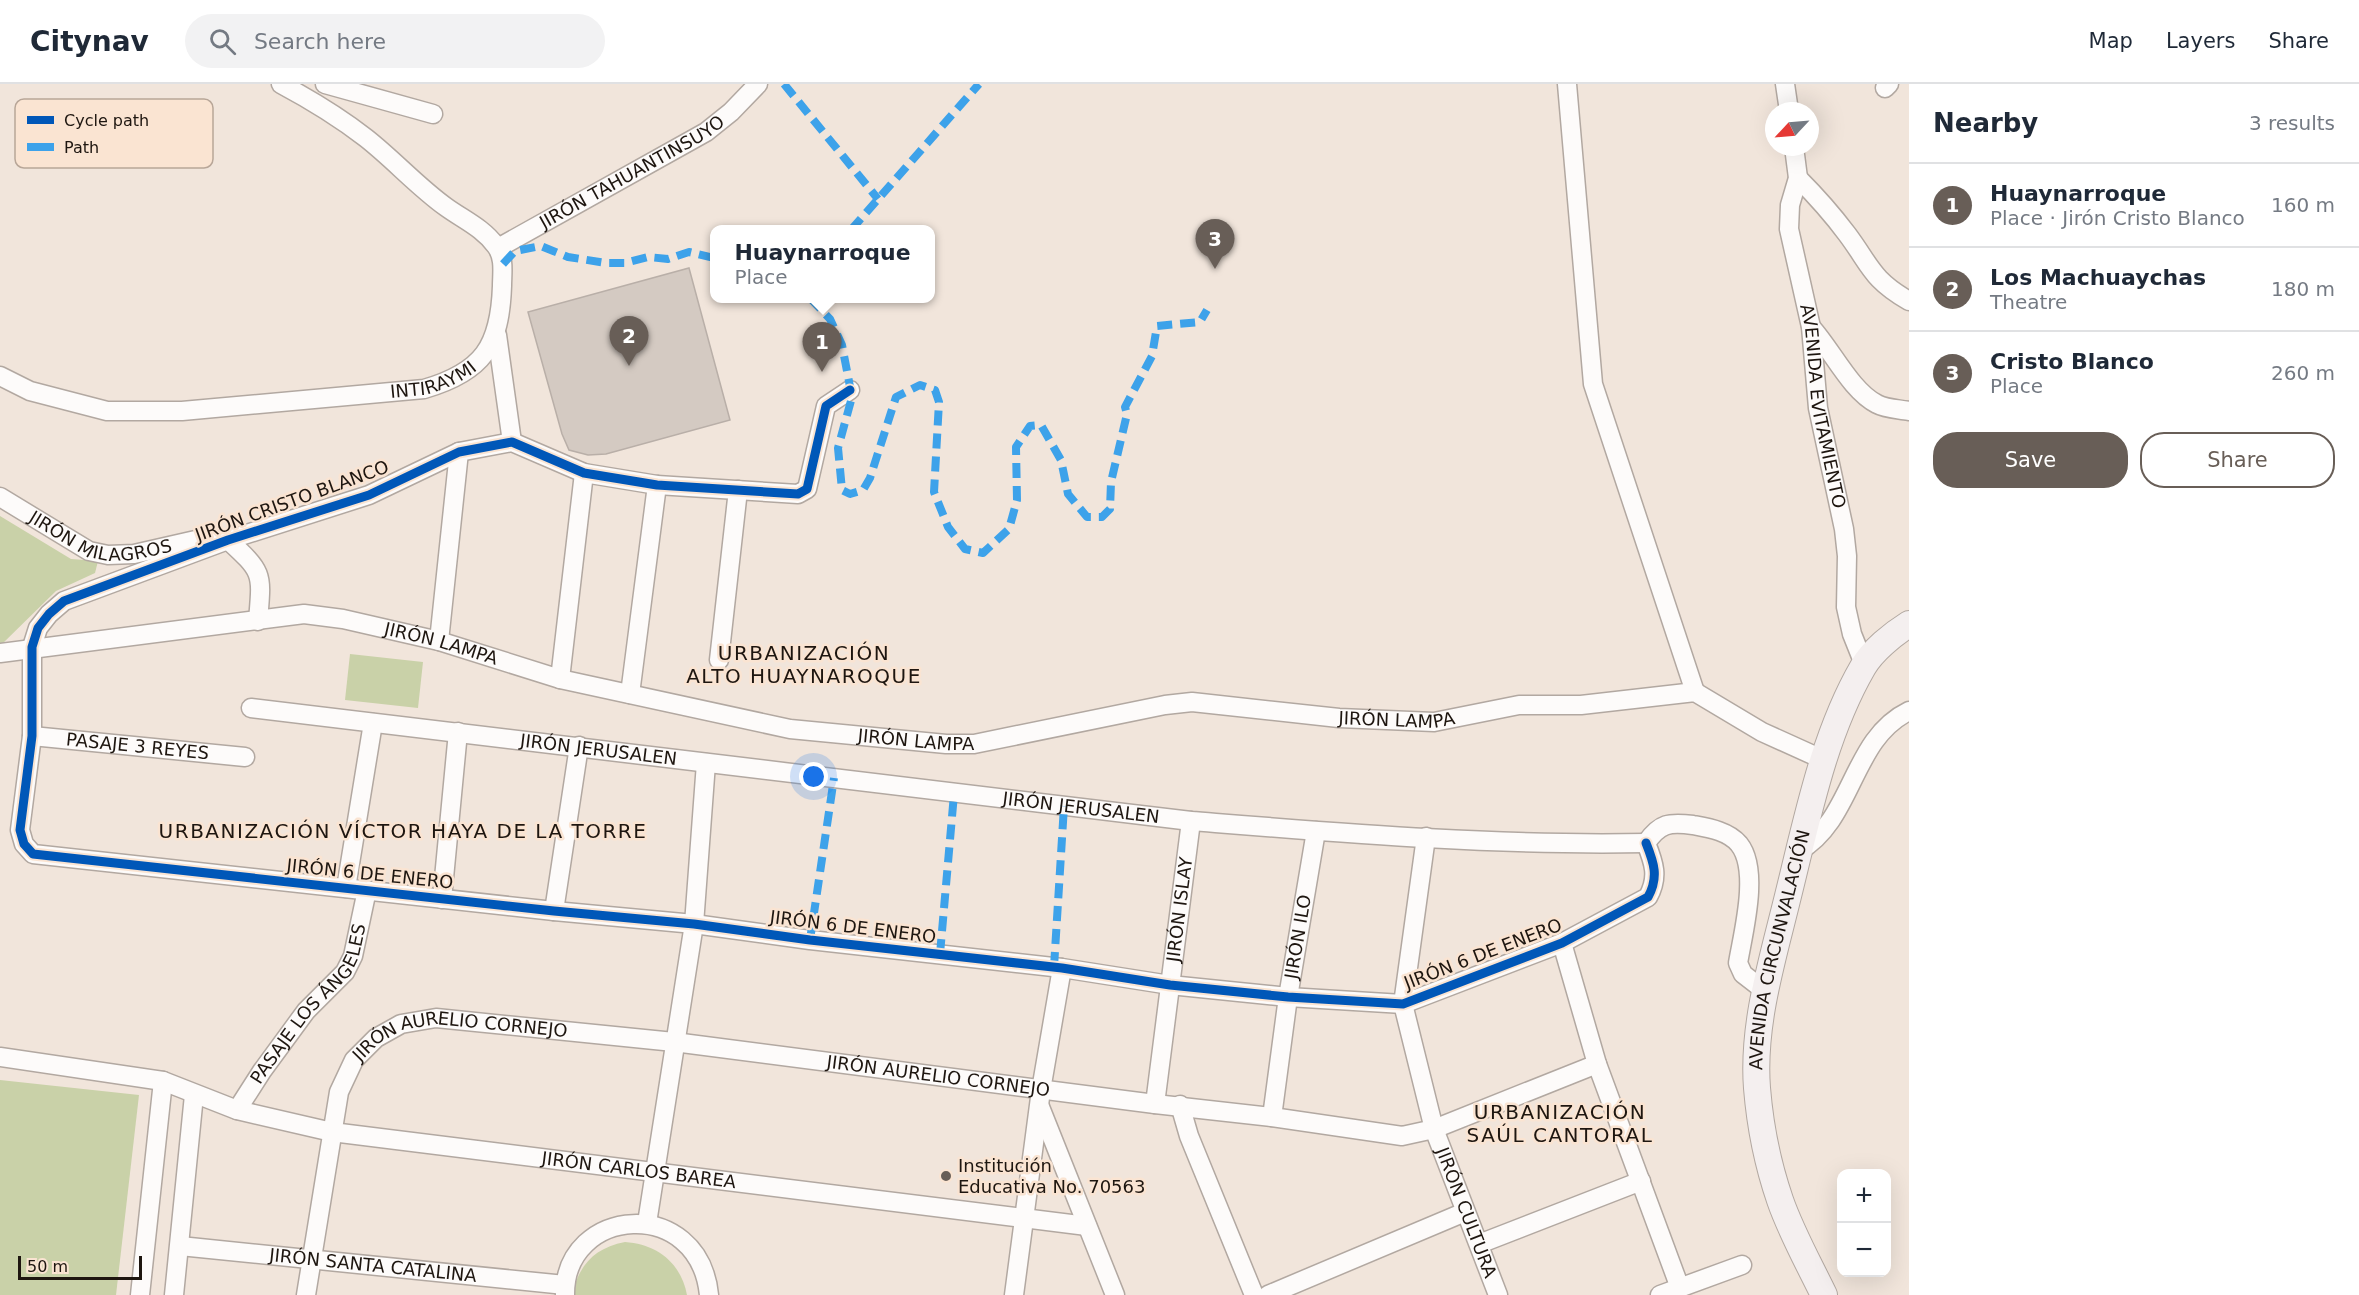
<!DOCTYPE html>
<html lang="en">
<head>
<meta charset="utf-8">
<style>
	:root { --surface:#fff; --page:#f2f2f3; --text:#1f2937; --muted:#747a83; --line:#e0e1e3; --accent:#685e57 }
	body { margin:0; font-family:"DejaVu Sans",sans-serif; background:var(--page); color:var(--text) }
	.controls { position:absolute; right:18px; bottom:18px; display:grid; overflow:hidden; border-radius:12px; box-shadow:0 6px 24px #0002 }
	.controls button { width:54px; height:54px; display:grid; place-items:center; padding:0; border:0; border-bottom:2px solid var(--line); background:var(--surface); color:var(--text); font:30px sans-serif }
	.compass { position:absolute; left:1765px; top:18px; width:54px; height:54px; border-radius:50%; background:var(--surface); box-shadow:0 6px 24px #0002; rotate:244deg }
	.scale { position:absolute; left:18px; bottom:15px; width:124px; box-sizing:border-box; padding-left:6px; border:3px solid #1e1610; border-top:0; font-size:16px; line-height:21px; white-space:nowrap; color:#1e1610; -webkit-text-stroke:4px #fae4d2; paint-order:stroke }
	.you { position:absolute; left:814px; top:693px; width:21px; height:21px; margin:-15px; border:4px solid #fff; border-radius:50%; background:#1a73e8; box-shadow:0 0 0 9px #1a73e833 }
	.badge { display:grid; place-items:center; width:39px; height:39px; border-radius:50%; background:var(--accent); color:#fff; font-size:20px; font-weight:700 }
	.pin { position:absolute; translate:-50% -50px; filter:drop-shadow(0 2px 3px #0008) }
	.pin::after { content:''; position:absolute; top:32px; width:21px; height:18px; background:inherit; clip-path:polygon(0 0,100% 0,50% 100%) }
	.popup { position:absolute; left:710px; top:141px; width:225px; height:78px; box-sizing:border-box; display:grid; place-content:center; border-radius:12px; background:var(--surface); filter:drop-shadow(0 2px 4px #0005); font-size:20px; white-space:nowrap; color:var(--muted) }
	.popup b { font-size:22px; color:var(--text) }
	.popup::after { content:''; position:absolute; left:50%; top:100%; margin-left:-12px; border:12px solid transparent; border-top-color:var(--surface) }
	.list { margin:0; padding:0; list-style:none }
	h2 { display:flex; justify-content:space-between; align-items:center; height:78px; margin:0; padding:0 24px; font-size:26px }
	h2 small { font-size:20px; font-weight:400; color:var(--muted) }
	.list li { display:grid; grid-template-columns:39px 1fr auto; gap:18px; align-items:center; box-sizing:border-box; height:84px; padding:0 24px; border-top:2px solid var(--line) }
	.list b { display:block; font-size:22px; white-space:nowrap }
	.list p { margin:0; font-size:20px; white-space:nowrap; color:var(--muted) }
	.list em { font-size:20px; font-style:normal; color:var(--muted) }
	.actions { display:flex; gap:12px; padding:18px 24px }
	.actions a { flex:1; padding:14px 0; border:2px solid var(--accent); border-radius:24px; text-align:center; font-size:21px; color:var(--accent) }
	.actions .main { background:var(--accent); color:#fff }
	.icon { flex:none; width:33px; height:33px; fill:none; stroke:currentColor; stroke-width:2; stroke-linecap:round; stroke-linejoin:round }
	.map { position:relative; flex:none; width:1909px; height:1211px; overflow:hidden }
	header { display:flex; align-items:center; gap:36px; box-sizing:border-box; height:84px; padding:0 30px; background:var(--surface); border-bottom:2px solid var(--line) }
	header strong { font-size:28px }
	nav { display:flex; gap:33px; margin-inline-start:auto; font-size:21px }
	.search { width:420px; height:54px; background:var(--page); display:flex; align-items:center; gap:15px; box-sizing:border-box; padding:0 21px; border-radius:33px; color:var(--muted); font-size:22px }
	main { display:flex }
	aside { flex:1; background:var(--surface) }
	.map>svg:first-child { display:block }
	.green { fill:#c9d1a8 }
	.building { fill:#d4cac2; stroke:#b9afa8; stroke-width:1.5 }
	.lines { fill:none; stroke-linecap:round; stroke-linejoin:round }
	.minor-casing { stroke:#b2a8a1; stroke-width:21 }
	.secondary-casing { stroke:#b2a8a1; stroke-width:28 }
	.minor { stroke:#fdfbfa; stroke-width:18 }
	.secondary { stroke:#f4efef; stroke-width:26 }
	.quiet { stroke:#3da2ea; stroke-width:8; stroke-dasharray:15 8; stroke-linecap:butt }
	.cycleway-casing { stroke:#fae4d2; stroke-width:13 }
	.cycleway { stroke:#0057b8; stroke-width:9 }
	.poi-dot { fill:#685e57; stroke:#fae4d2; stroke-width:2 }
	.labels { text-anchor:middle; stroke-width:5; stroke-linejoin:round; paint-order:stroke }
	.street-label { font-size:18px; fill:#1e1610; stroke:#fae4d2 }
	.poi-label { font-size:18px; fill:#1e1610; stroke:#fae4d2; text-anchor:start }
	.neighbourhood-label { font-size:20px; letter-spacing:1.5px; fill:#1e1610; stroke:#fae4d2 }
	.key { fill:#fae4d2; stroke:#b8a698; stroke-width:1.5 }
	.key-label { font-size:16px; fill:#1e1610 }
</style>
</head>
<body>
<header>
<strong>Citynav</strong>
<div class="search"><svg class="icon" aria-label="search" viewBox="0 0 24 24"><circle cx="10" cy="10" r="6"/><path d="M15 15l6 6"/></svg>Search here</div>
<nav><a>Map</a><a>Layers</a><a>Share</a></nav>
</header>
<main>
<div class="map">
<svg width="1909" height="1211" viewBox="0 0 1909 1211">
	<rect width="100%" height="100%" fill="#f1e5db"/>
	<!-- green -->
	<g class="green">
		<path d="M0 432 71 475 98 477 95 489 56 507 0 562Z"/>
		<path d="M350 570 423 578 418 624 345 616Z"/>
		<path d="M0 996 139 1011 116 1211H0Z"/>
		<path d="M625 1158C657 1160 681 1179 687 1211H572C579 1181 594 1164 625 1158Z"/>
	</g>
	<!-- building -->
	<path class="building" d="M689 184 730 336 606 370 588 371 569 366 562 350 528 228Z"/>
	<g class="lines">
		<defs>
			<g id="minor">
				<path d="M325 0 433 30"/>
				<path d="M1567 0 1593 300 1695 608"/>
				<path d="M1785 0 1789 27"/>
				<path d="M1885 4 1889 0"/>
				<path id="s1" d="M1794 63 1798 94 1790 121 1789 145 1811 243 1818 324 1844 445 1847 472 1846 523 1852 550 1864 580"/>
				<path d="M1798 94C1815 111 1832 130 1847 150 1871 182 1871 195 1909 217"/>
				<path id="s2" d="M498 164 706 48 731 28 758 0"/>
				<path d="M1811 243C1832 266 1851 307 1877 320 1886 325 1899 325 1909 327"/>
				<path d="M497 251 512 358"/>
				<path id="s3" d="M0 292 30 307 107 327H182L424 305C483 288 500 262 502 202 502 189 505 174 496 162 483 144 464 136 446 123 418 103 394 76 366 54 339 33 311 16 281 0"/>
				<path d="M850 306 826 322 807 405 798 410 657 401 584 389 512 358 459 368 369 411 228 456 64 517 49 530 38 544 32 563V652L20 746 24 760 33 770 554 827 694 840 810 856 1062 884 1170 901 1288 913 1403 920 1562 859 1648 813C1659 793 1654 779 1646 759"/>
				<path id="s4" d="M0 413 89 467 108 471 134 470 200 455 228 456C264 489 262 489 258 537"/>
				<path d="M439 557 459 368"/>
				<path id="s5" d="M0 569 304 530 343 535 439 557 560 595 790 645 946 660H974L1165 621 1192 618 1339 634 1434 638 1519 621H1581L1695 608 1762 648 1824 676"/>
				<path d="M719 576 738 406"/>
				<path d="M560 595 584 389"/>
				<path d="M630 610 657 401"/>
				<path id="s6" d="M251 624 1191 737C1342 749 1494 762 1646 759"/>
				<path id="s7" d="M32 652 245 673"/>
				<path id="s8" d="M1426 753 1403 920 1434 1045 1498 1211"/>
				<path d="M1646 759C1660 739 1669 738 1693 741 1709 744 1728 747 1739 760 1760 786 1743 849 1738 879L1743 890 1765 907"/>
				<path d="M1799 767C1854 735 1851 655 1909 627"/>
				<path d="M346 804 373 639"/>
				<path d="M442 815 458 648"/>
				<path d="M554 827 579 662"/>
				<path d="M1562 859 1597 980 1680 1204"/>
				<path id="s9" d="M0 973 163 997 237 1026 332 1048 1087 1142"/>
				<path id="s10" d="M1155 1020 1191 737"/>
				<path d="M1180 1021 1189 1052 1254 1211"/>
				<path d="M1040 1023 1115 1211"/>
				<path id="s11" d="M237 1026 262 987 306 927 345 888 353 872 367 806"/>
				<path id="s12" d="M1272 1033 1288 913 1316 747"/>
				<path d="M647 1139 694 840 706 679"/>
				<path d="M1479 1160 1641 1097"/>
				<path id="s13" d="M180 1162 565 1201"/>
				<path d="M140 1211 163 997"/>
				<path d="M174 1211 194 1011"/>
				<path id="s14" d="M306 1211 339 1008 354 976 376 954 401 940 436 934 674 958 1155 1020 1272 1033 1402 1052 1434 1045 1597 980"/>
				<path d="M565 1211C564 1122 699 1111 709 1211"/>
				<path d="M1014 1211 1041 1006 1062 884"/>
				<path d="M1268 1211 1465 1128"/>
				<path d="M1660 1211 1742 1181"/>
			</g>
			<g id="secondary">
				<path id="s15" d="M1824 1211C1809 1180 1791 1148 1780 1116 1768 1081 1760 1041 1757 1004 1752 940 1773 874 1788 812 1807 736 1823 652 1863 583 1872 567 1893 550 1909 540"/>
			</g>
		</defs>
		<!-- minor casing -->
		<use href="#minor" class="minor-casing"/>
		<!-- secondary casing -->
		<use href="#secondary" class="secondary-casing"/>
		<!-- minor -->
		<use href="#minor" class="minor"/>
		<!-- secondary -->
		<use href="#secondary" class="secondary"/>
		<!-- quiet -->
		<g class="quiet">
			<path d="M784 0 878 115"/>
			<path d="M851 146 979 0"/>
			<path d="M503 180 515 167 541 162 568 173 606 179H625L648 173 668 175 689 168 714 174"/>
			<path d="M810 214 830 235 842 261 852 313 838 364 842 406 850 410 863 406 870 394 896 313 920 301 935 306 939 318 934 408 948 443 965 465 983 469 1009 445 1017 416 1016 363 1030 342 1041 341 1061 376 1068 410 1087 433H1102L1110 425 1111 398 1127 330 1125 323 1152 272 1157 242 1200 238 1207 226"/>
			<path d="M810 856 834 694"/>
			<path d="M940 870 954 710"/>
			<path d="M1054 883 1064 722"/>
		</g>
		<defs>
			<path id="cycleway" d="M850 306 826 322 807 405 798 410 657 401 584 389 512 358 459 368 369 411 228 456 64 517 49 530 38 544 32 563V652L20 746 24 760 33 770 554 827 694 840 810 856 1062 884 1170 901 1288 913 1403 920 1562 859 1648 813C1659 793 1654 779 1646 759"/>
		</defs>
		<!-- cycleway casing -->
		<use href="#cycleway" class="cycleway-casing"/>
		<!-- cycleway -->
		<use href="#cycleway" class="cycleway"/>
	</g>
	<!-- markers -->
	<circle class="poi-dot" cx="946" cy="1092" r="6"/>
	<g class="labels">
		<!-- street labels -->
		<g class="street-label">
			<text dy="6" stroke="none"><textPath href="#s2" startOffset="154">JIRÓN TAHUANTINSUYO</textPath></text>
			<text dy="6" stroke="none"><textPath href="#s3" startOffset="442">INTIRAYMI</textPath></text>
			<text dy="6" stroke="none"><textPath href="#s1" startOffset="264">AVENIDA EVITAMIENTO</textPath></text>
			<text transform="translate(292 417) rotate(-20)" y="6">JIRÓN CRISTO BLANCO</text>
			<text dy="6" stroke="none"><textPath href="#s4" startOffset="112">JIRÓN MILAGROS</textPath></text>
			<text dy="6" stroke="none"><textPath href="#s5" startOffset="447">JIRÓN LAMPA</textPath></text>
			<text dy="6" stroke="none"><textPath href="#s5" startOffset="1419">JIRÓN LAMPA</textPath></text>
			<text dy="6" stroke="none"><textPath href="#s5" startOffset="933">JIRÓN LAMPA</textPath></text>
			<text dy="6" stroke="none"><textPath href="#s7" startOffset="106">PASAJE 3 REYES</textPath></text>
			<text dy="6" stroke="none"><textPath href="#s6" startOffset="350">JIRÓN JERUSALEN</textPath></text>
			<text dy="6" stroke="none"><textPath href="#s6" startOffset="836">JIRÓN JERUSALEN</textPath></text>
			<text transform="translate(370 790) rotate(6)" y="6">JIRÓN 6 DE ENERO</text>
			<text dy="6" stroke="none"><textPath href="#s10" startOffset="196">JIRÓN ISLAY</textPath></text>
			<text transform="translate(853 843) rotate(7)" y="6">JIRÓN 6 DE ENERO</text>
			<text dy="6" stroke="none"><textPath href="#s12" startOffset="182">JIRÓN ILO</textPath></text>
			<text dy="6" stroke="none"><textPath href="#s15" startOffset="360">AVENIDA CIRCUNVALACIÓN</textPath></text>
			<text transform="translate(1483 870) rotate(-21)" y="6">JIRÓN 6 DE ENERO</text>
			<text dy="6" stroke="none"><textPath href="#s11" startOffset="130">PASAJE LOS ÁNGELES</textPath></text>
			<text dy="6" stroke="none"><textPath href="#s14" startOffset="356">JIRÓN AURELIO CORNEJO</textPath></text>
			<text dy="6" stroke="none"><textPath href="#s14" startOffset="842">JIRÓN AURELIO CORNEJO</textPath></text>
			<text dy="6" stroke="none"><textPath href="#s9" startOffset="651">JIRÓN CARLOS BAREA</textPath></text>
			<text dy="6" stroke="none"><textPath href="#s8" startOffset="387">JIRÓN CULTURA</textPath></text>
			<text dy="6" stroke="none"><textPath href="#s13" startOffset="194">JIRÓN SANTA CATALINA</textPath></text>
		</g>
		<!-- poi labels -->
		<g class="poi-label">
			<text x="958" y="1088">Institución<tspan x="958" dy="21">Educativa No. 70563</tspan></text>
		</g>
		<!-- neighbourhood labels -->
		<g class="neighbourhood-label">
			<text x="804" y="576">URBANIZACIÓN<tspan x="804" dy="23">ALTO HUAYNAROQUE</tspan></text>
			<text x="403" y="754">URBANIZACIÓN VÍCTOR HAYA DE LA TORRE</text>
			<text x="1560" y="1035">URBANIZACIÓN<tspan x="1560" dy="23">SAÚL CANTORAL</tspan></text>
		</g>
	</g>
	<!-- legend -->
	<rect x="15" y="15" width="198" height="69" rx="9" class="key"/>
	<rect x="27" y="32" width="27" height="8" fill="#0057b8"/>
	<rect x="27" y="59" width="27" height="8" fill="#3da2ea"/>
	<g class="key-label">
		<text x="64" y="42">Cycle path</text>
		<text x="64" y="69">Path</text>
	</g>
</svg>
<div class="controls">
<button>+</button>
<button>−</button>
</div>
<svg class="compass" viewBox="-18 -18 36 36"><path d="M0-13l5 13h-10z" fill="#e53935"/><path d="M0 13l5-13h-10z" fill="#747a83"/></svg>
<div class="scale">50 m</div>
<div class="you"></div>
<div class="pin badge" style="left:822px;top:288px">1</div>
<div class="popup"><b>Huaynarroque</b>Place</div>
<div class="pin badge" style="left:629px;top:282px">2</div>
<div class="pin badge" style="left:1215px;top:185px">3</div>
</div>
<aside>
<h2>Nearby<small>3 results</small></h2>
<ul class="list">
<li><span class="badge">1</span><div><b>Huaynarroque</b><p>Place · Jirón Cristo Blanco</p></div><em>160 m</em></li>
<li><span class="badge">2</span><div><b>Los Machuaychas</b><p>Theatre</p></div><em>180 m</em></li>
<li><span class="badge">3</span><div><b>Cristo Blanco</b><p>Place</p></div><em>260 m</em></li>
</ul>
<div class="actions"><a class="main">Save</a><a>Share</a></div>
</aside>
</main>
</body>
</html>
